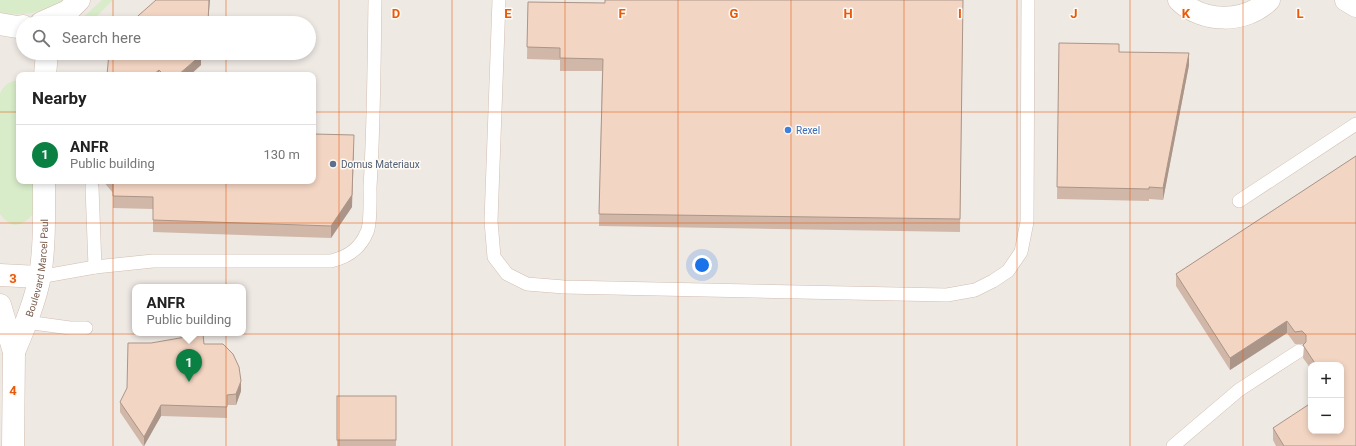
<!DOCTYPE html>
<html lang="en">
<head>
<meta charset="utf-8">
<style>
	:root { --surface:#fff; --page:#f6f6f6; --text:#222; --muted:#767676; --line:#e0e0e0; --accent:#0b8043 }
	body { margin:0; font-family:Roboto,sans-serif; background:var(--page); color:var(--text) }
	.controls { position:absolute; right:12px; bottom:12px; display:grid; overflow:hidden; border-radius:8px; box-shadow:0 2px 6px #0003 }
	.controls button { width:36px; height:36px; display:grid; place-items:center; padding:0; border:0; border-bottom:1px solid var(--line); background:var(--surface); color:var(--text); font:20px sans-serif }
	.you { position:absolute; left:702px; top:265px; width:14px; height:14px; margin:-10px; border:3px solid #fff; border-radius:50%; background:#1a73e8; box-shadow:0 0 0 6px #1a73e833 }
	.badge { display:grid; place-items:center; width:26px; height:26px; border-radius:50%; background:var(--accent); color:#fff; font-size:13px; font-weight:700 }
	.pin { position:absolute; translate:-50% -33px; filter:drop-shadow(0 1px 2px #0008) }
	.pin::after { content:''; position:absolute; top:21px; width:14px; height:12px; background:inherit; clip-path:polygon(0 0,100% 0,50% 100%) }
	.popup { position:absolute; left:132px; top:284px; width:114px; height:52px; box-sizing:border-box; display:grid; place-content:center; border-radius:8px; background:var(--surface); filter:drop-shadow(0 1px 3px #0005); font-size:13px; white-space:nowrap; color:var(--muted) }
	.popup b { font-size:15px; color:var(--text) }
	.popup::after { content:''; position:absolute; left:50%; top:100%; margin-left:-8px; border:8px solid transparent; border-top-color:var(--surface) }
	.list { margin:0; padding:0; list-style:none }
	h2 { display:flex; justify-content:space-between; align-items:center; height:52px; margin:0; padding:0 16px; font-size:17px }
	h2 small { font-size:13px; font-weight:400; color:var(--muted) }
	.list li { display:grid; grid-template-columns:26px 1fr auto; gap:12px; align-items:center; box-sizing:border-box; height:60px; padding:0 16px; border-top:1px solid var(--line) }
	.list b { display:block; font-size:15px; white-space:nowrap }
	.list p { margin:0; font-size:13px; white-space:nowrap; color:var(--muted) }
	.list em { font-size:13px; font-style:normal; color:var(--muted) }
	.icon { flex:none; width:22px; height:22px; fill:none; stroke:currentColor; stroke-width:2; stroke-linecap:round; stroke-linejoin:round }
	.map { position:relative; flex:none; width:1356px; height:446px; overflow:hidden }
	.search { position:absolute; background:var(--surface); box-shadow:0 2px 6px #0003; left:16px; top:16px; width:300px; height:44px; display:flex; align-items:center; gap:10px; box-sizing:border-box; padding:0 14px; border-radius:22px; color:var(--muted); font-size:15px }
	.panel { position:absolute; background:var(--surface); box-shadow:0 2px 6px #0003; left:16px; top:72px; width:300px; height:112px; border-radius:8px }
	.map>svg:first-child { display:block }
	.industrial { fill:#efe9e4; fill-rule:evenodd }
	.green { fill:#d8ecc9 }
	.lines { fill:none; stroke-linecap:round; stroke-linejoin:round }
	.lane-casing { stroke:#d1beb0; stroke-width:14 }
	.street-casing { stroke:#d1beb0; stroke-width:23 }
	.lane { stroke:#fff; stroke-width:13 }
	.street { stroke:#fff; stroke-width:22 }
	.wall { fill:#d1b7a8 }
	.shaded-wall { fill:#aa9588 }
	.building { fill:#f3d5c3; stroke:#aa9588 }
	.grid { fill:none; stroke:#e8590c; stroke-width:1; stroke-opacity:0.55 }
	.shop-dot { fill:#3f7fe0; stroke:#fffaf3; stroke-width:1.5 }
	.service-dot { fill:#5c6f8a; stroke:#fffaf3; stroke-width:1.5 }
	.labels { text-anchor:middle; stroke-width:3; stroke-linejoin:round; paint-order:stroke }
	.shop-label { font-size:10px; fill:#366cbe; stroke:#fffaf3; text-anchor:start }
	.service-label { font-size:10px; fill:#4e5e75; stroke:#fffaf3; text-anchor:start }
	.street-label { font-size:10px; fill:#7a5c4d; stroke:#fffaf3 }
	.grid-label { font-size:13px; text-anchor:middle; font-weight:bold; fill:#e8590c; stroke:#fffaf3; stroke-width:3; stroke-linejoin:round; paint-order:stroke }
</style>
</head>
<body>
<div class="map">
<svg width="1356" height="446" viewBox="0 0 1356 446">
	<rect width="100%" height="100%" fill="#fdf6ec"/>
	<!-- industrial -->
	<path class="industrial" d="M0 0H1356V446H0ZM23 23H309V53H23ZM19 75H313V181H19ZM135 287H243V333H135ZM1311 365H1341V431H1311Z"/>
	<!-- green -->
	<g class="green">
		<path d="M0 0H66C62 2 58 5 55 7 43 12 12 18 0 12Z"/>
		<path d="M102 0H113L90 23H77Z"/>
		<path d="M19 80V181H37L36 211C23 225 14 232 0 214V94C3 85 10 81 19 80Z"/>
	</g>
	<g class="lines">
		<defs>
			<g id="lane">
				<path d="M499 0 491 221 494 257 507 274 527 284 564 287 947 295 975 290 993 281 1008 271 1021 252 1027 222 1028 0"/>
				<path d="M92 187 95 267"/>
				<path d="M1239 201 1356 124"/>
				<path d="M39 277 95 267 153 261H331C348 257 360 249 367 232 371 224 370 198 370 187 374 125 374 62 375 0"/>
				<path d="M26 322 70 328H86"/>
				<path d="M1173 446 1239 390 1299 351"/>
			</g>
			<g id="street">
				<path d="M1179 0C1202 23 1245 24 1269 0"/>
				<path d="M1346 0 1356 6"/>
				<path d="M41 23 68 11 79 0"/>
				<path d="M0 24 17 27 23 26"/>
				<path d="M45 75 47 53"/>
				<path d="M0 275 39 277"/>
				<path d="M0 305 14 352 13 446"/>
				<path id="s1" d="M14 352C24 328 35 302 40 276 45 245 44 213 44 181"/>
			</g>
		</defs>
		<!-- lane casing -->
		<use href="#lane" class="lane-casing"/>
		<!-- street casing -->
		<use href="#street" class="street-casing"/>
		<!-- lane -->
		<use href="#lane" class="lane"/>
		<!-- street -->
		<use href="#street" class="street"/>
	</g>
	<!-- wall -->
	<g class="wall">
		<path d="M963 0 960 232 599 226 602 71H560V60L527 59 528 2 605 3Z"/>
		<path d="M1059 43 1119 52 1189 65 1163 200 1149 199V201L1057 199Z"/>
		<path d="M201 65 190 75H107Z"/>
		<path d="M1356 156V446H1276L1273 440V428L1341 431V365H1311V369L1303 358 1304 345 1302 344H1295L1287 333 1230 370 1176 286V274Z"/>
		<path d="M103 181H313L352 207 331 238 153 232V209L113 208V193Z"/>
		<path d="M241 391 236 405H227V418L161 416 144 446H143L120 412V402Z"/>
		<rect x="337" y="396" width="59" height="50"/>
	</g>
	<!-- shaded-wall -->
	<g class="shaded-wall">
		<path d="M209 0H210L208 23Z"/>
		<path d="M1189 53V65L1163 200V188Z"/>
		<path d="M201 55V65L190 75H178Z"/>
		<path d="M159 70V75H153Z"/>
		<path d="M354 147 352 207 331 238V226Z"/>
		<path d="M1287 321V333L1230 370V358Z"/>
		<path d="M241 381V391L236 405V394Z"/>
		<path d="M161 405V416L144 446V437Z"/>
	</g>
	<!-- building -->
	<g class="building">
		<path d="M156 0H209L208 23H130Z"/>
		<path d="M605 0H963L960 219 599 214 603 59 560 58V48L527 47 528 2 605 3Z"/>
		<path d="M1059 43 1119 44V52L1189 53 1163 188 1149 187V189L1057 187Z"/>
		<path d="M109 53H199L201 55 178 75H164L159 70 153 75H107Z"/>
		<path d="M313 134 354 135 352 195 331 226 153 220V197L113 196V181H313Z"/>
		<path d="M1356 156V446H1284L1273 428 1311 403V431H1341V365H1316L1303 345 1306 342V335L1302 331 1295 332 1287 321 1230 358 1176 274Z"/>
		<path d="M203 334 204 344H223L233 354 239 367 241 381 236 394 227 395V407L161 405 144 437 120 402 127 388 128 343H151Z"/>
		<rect x="337" y="396" width="59" height="44"/>
	</g>
	<!-- grid -->
	<path class="grid" d="M113 0V23M226 0V23M339 0V446M452 0V446M565 0V446M678 0V446M791 0V446M904 0V446M1017 0V446M1130 0V446M1243 0V446M113 53V75M226 53V75M0 112H19M313 112H1356M113 181V446M226 181V446M0 223H1356M0 334H1356"/>
	<!-- markers -->
	<circle class="shop-dot" cx="788" cy="130" r="4"/>
	<circle class="service-dot" cx="333" cy="164" r="4"/>
	<g class="labels">
		<!-- shop labels -->
		<g class="shop-label">
			<text x="796" y="134">Rexel</text>
		</g>
		<!-- service labels -->
		<g class="service-label">
			<text x="341" y="168">Domus Materiaux</text>
		</g>
		<!-- street labels -->
		<g class="street-label">
			<text dy="4" stroke="none"><textPath href="#s1" startOffset="88">Boulevard Marcel Paul</textPath></text>
		</g>
	</g>
	<g class="grid-label">
		<text x="396" y="18">D</text>
		<text x="508" y="18">E</text>
		<text x="622" y="18">F</text>
		<text x="734" y="18">G</text>
		<text x="848" y="18">H</text>
		<text x="960" y="18">I</text>
		<text x="1074" y="18">J</text>
		<text x="1186" y="18">K</text>
		<text x="1300" y="18">L</text>
		<text x="13" y="283">3</text>
		<text x="13" y="395">4</text>
	</g>
</svg>
<div class="controls">
<button>+</button>
<button>−</button>
</div>
<div class="you"></div>
<div class="pin badge" style="left:189px;top:382px">1</div>
<div class="popup"><b>ANFR</b>Public building</div>
<div class="search"><svg class="icon" aria-label="search" viewBox="0 0 24 24"><circle cx="10" cy="10" r="6"/><path d="M15 15l6 6"/></svg>Search here</div>
<section class="panel">
<h2>Nearby<small></small></h2>
<ul class="list">
<li><span class="badge">1</span><div><b>ANFR</b><p>Public building</p></div><em>130 m</em></li>
</ul>
</section>
</div>
</body>
</html>
